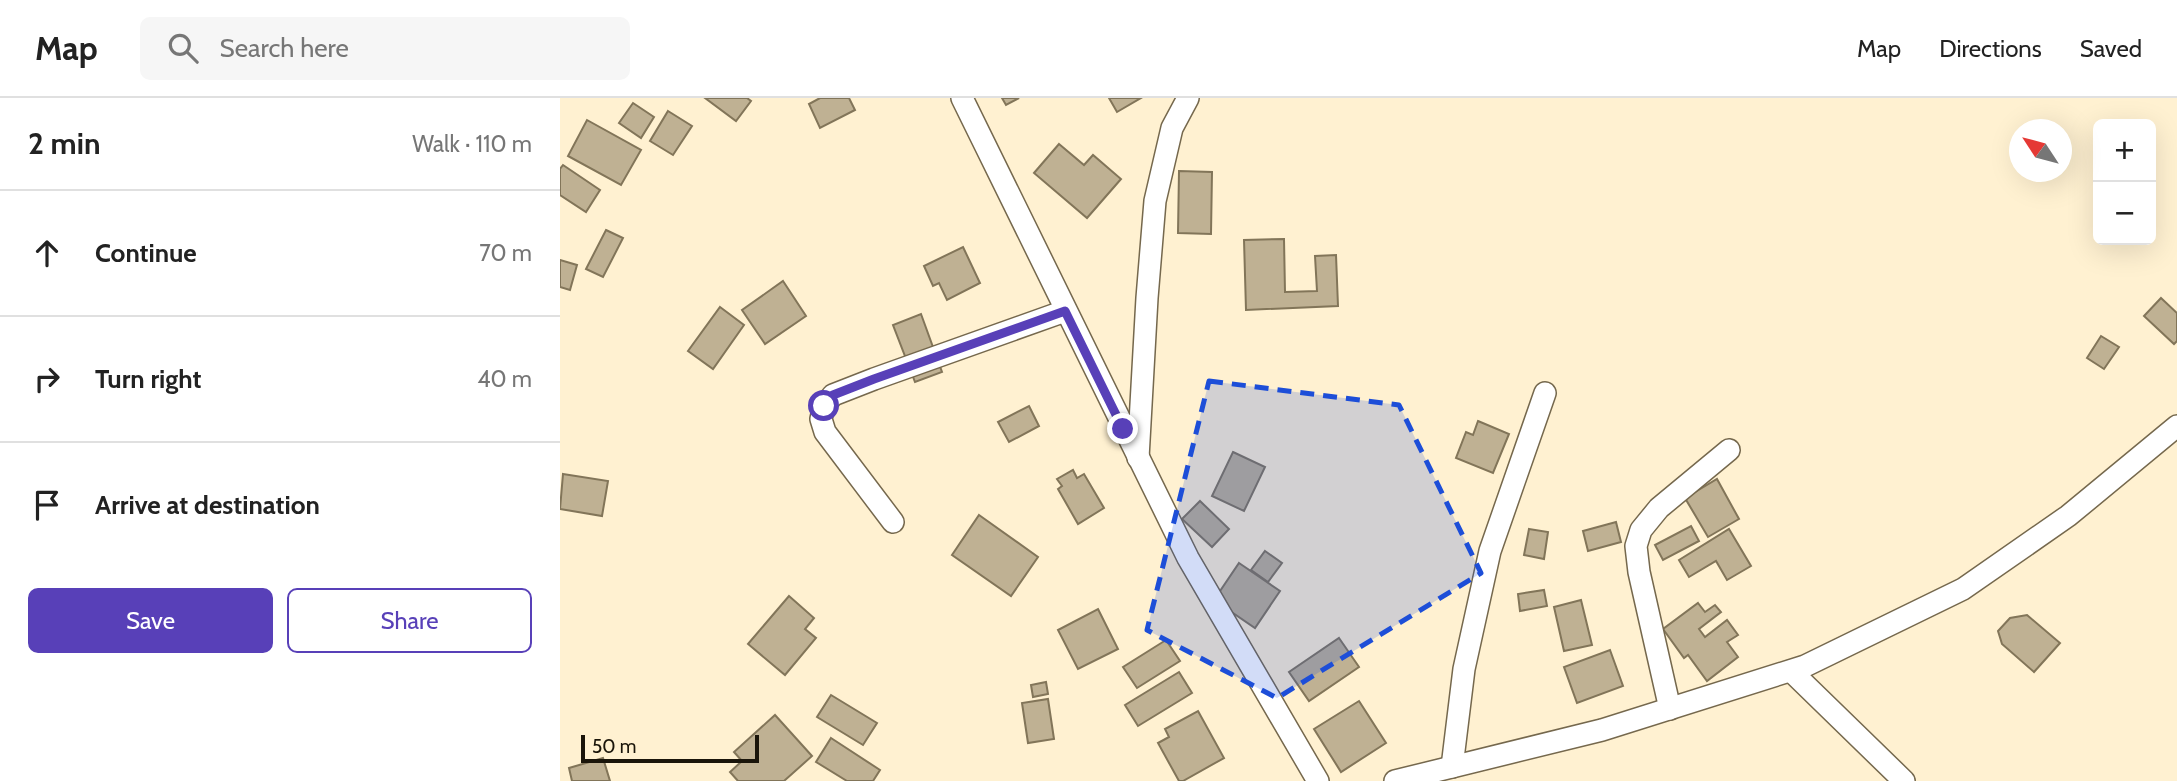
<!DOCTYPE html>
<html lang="en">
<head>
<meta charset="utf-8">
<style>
	:root { --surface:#fff; --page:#f6f6f6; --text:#222; --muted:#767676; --line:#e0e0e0; --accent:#5840b8 }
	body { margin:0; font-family:Cabin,sans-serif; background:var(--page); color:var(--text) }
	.controls { position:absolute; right:21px; top:21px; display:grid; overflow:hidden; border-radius:10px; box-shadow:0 7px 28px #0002 }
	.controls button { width:63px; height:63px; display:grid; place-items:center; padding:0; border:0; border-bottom:2px solid var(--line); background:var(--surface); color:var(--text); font:35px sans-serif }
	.compass { position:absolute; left:1449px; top:21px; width:63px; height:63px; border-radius:50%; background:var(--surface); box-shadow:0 7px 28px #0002; rotate:306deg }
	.scale { position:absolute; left:21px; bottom:18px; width:178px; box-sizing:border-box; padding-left:7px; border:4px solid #1a150a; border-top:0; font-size:19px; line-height:24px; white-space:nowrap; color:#1a150a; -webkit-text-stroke:5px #fff1d1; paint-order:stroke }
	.stop { position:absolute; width:21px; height:21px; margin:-16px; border:5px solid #5840b8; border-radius:50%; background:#fff }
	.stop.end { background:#5840b8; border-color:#fff; box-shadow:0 2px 7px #0008 }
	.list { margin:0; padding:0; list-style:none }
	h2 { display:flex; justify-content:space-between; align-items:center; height:91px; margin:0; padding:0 28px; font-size:30px }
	h2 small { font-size:23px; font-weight:400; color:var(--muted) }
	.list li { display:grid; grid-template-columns:46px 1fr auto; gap:21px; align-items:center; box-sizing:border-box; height:126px; padding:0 28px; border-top:2px solid var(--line) }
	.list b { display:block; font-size:26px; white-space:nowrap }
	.list em { font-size:23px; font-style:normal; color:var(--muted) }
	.actions { display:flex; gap:14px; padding:21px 28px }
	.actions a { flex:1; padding:16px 0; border:2px solid var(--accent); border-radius:10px; text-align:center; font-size:24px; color:var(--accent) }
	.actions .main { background:var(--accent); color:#fff }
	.icon { flex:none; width:38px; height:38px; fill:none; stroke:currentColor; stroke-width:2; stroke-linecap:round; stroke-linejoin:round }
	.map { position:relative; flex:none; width:1617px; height:683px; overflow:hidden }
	header { display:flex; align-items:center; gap:42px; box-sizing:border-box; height:98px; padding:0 35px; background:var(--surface); border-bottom:2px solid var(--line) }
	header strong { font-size:33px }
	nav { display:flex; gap:38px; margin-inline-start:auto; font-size:24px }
	.search { width:490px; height:63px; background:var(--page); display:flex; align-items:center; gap:18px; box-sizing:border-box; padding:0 24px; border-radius:10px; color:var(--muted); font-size:26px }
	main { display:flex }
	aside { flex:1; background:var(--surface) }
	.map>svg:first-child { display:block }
	.building { fill:#bfb193; stroke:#827559; stroke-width:2 }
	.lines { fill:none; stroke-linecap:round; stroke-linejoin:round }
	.street-casing { stroke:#75684d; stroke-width:24 }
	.street { stroke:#fff; stroke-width:21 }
	.route { stroke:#5840b8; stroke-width:9 }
	.marked { fill:#1d4ed8; fill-opacity:0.2; stroke:#1d4ed8; stroke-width:5; stroke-dasharray:14 9; stroke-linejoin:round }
</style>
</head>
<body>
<header>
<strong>Map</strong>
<div class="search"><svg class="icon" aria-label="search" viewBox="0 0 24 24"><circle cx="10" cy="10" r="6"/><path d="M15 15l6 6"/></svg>Search here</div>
<nav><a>Map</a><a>Directions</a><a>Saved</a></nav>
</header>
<main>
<aside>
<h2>2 min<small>Walk · 110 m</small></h2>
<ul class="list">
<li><svg class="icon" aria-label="ahead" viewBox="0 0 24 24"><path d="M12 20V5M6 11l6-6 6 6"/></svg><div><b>Continue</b></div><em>70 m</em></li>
<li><svg class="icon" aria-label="right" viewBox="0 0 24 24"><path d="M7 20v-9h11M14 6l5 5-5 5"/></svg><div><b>Turn right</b></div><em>40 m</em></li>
<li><svg class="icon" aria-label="arrive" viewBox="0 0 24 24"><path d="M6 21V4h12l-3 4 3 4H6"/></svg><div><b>Arrive at destination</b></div></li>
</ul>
<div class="actions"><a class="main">Save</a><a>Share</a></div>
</aside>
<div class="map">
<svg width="1617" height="683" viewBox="0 0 1617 683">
	<rect width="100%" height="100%" fill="#fff1d1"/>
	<!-- building -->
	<g class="building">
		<path d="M145 0H187L191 3 176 23Z"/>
		<path d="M260 0H289L295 12 260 30 249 6Z"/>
		<path d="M442 0H459L446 7Z"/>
		<path d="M549 0H581L557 14Z"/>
		<path d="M73 5 94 19 81 40 59 25Z"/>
		<path d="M108 13 132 28 113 57 90 43Z"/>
		<path d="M27 22 81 52 61 87 8 58Z"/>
		<path d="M499 46 524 67 533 57 561 81 527 120 474 75Z"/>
		<path d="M3 67 40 92 26 114 0 97V71Z"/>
		<path d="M619 73 652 74 651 136 618 135Z"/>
		<path d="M46 132 63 140 43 179 26 171Z"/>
		<path d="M724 141 725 194 757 193 755 158 776 157 778 208 686 212 684 142Z"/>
		<path d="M403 149 420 185 387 202 379 185 373 188 364 168Z"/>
		<path d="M0 162 17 167 10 192 0 189Z"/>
		<path d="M223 183 246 218 205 246 182 212Z"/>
		<path d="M1601 200 1617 215V243L1614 246 1584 218Z"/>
		<path d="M160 209 184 227 153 271 128 253Z"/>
		<path d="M361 216 382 274 355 284 333 227Z"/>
		<path d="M1541 238 1559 249 1544 271 1527 260Z"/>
		<path d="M469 308 479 328 449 344 438 324Z"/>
		<path d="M918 323 949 336 933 375 896 360 906 334 913 337Z"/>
		<path d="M673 354 705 369 684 413 652 398Z"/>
		<path d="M513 372 517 380 524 376 544 410 518 426 498 391 502 388 497 381Z"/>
		<path d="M3 376 48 383 42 418 0 411Z"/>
		<path d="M1157 381 1179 421 1148 439 1125 400Z"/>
		<path d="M640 403 669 431 652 449 622 421Z"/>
		<path d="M419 417 478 459 451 498 392 457Z"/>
		<path d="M1056 424 1061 444 1028 453 1023 433Z"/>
		<path d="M1131 428 1139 443 1103 462 1095 447Z"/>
		<path d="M969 431 988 434 984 461 964 457Z"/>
		<path d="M1169 431 1191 468 1167 482 1156 463 1129 479 1119 462Z"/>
		<path d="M705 453 722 465 708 484 691 472Z"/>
		<path d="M679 465 720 493 695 530 654 502Z"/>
		<path d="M984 492 987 508 960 513 958 496Z"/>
		<path d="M229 498 254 520 245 531 256 540 225 577 188 546Z"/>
		<path d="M1021 502 1032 547 1004 553 994 509Z"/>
		<path d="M1138 505 1145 514 1155 507 1161 514 1139 531 1145 539 1167 522 1178 537 1167 544 1178 559 1147 583 1128 557 1124 560 1103 531Z"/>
		<path d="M538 511 558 551 518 571 498 532Z"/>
		<path d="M1467 517 1500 545 1474 574 1442 546 1438 533 1450 520Z"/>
		<path d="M779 540 799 569 749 603 729 574Z"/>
		<path d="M606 542 620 563 577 590 563 569Z"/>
		<path d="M1050 552 1063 588 1017 605 1004 569Z"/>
		<path d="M619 574 632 595 578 628 565 607Z"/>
		<path d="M486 584 488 596 473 599 471 587Z"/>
		<path d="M271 597 317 625 303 647 257 619Z"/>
		<path d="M488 601 494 641 468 645 462 605Z"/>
		<path d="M799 603 826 645 781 674 754 631Z"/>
		<path d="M638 613 664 660 623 683H619L598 645 609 639 605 631Z"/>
		<path d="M215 617 252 658 224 683H178L170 674 182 663 174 654Z"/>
		<path d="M271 640 320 672 313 683H287L256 664Z"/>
		<path d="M43 660 50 683H12L9 670Z"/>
	</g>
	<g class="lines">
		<defs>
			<g id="street">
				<path d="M402 0 628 460 758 683"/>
				<path d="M578 360 587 200 595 103 612 30 628 0"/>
				<path d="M333 424 265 334 261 321 264 308 273 297 314 281 505 213"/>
				<path d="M1231 573 1344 683"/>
				<path d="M1110 611 1079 474 1076 448 1081 432 1099 410 1169 352"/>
				<path d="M892 669 904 571 930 453 985 295"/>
				<path d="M835 683 1042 632 1245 568 1403 491 1508 418 1617 328"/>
			</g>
		</defs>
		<!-- street casing -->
		<use href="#street" class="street-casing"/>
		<!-- street -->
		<use href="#street" class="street"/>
	</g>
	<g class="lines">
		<!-- route -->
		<path class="route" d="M264 308 273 297 314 281 505 213 563 331"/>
	</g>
	<!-- marked area -->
	<path class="marked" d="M649 283 839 307 921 475 717 600 587 532Z"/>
</svg>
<div class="controls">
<button>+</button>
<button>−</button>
</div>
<svg class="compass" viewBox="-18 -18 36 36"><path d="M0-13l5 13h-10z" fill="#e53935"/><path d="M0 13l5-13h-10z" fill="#767676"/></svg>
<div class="scale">50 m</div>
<div class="stop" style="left:264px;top:308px"></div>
<div class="stop end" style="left:563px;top:331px"></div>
</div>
</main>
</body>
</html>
